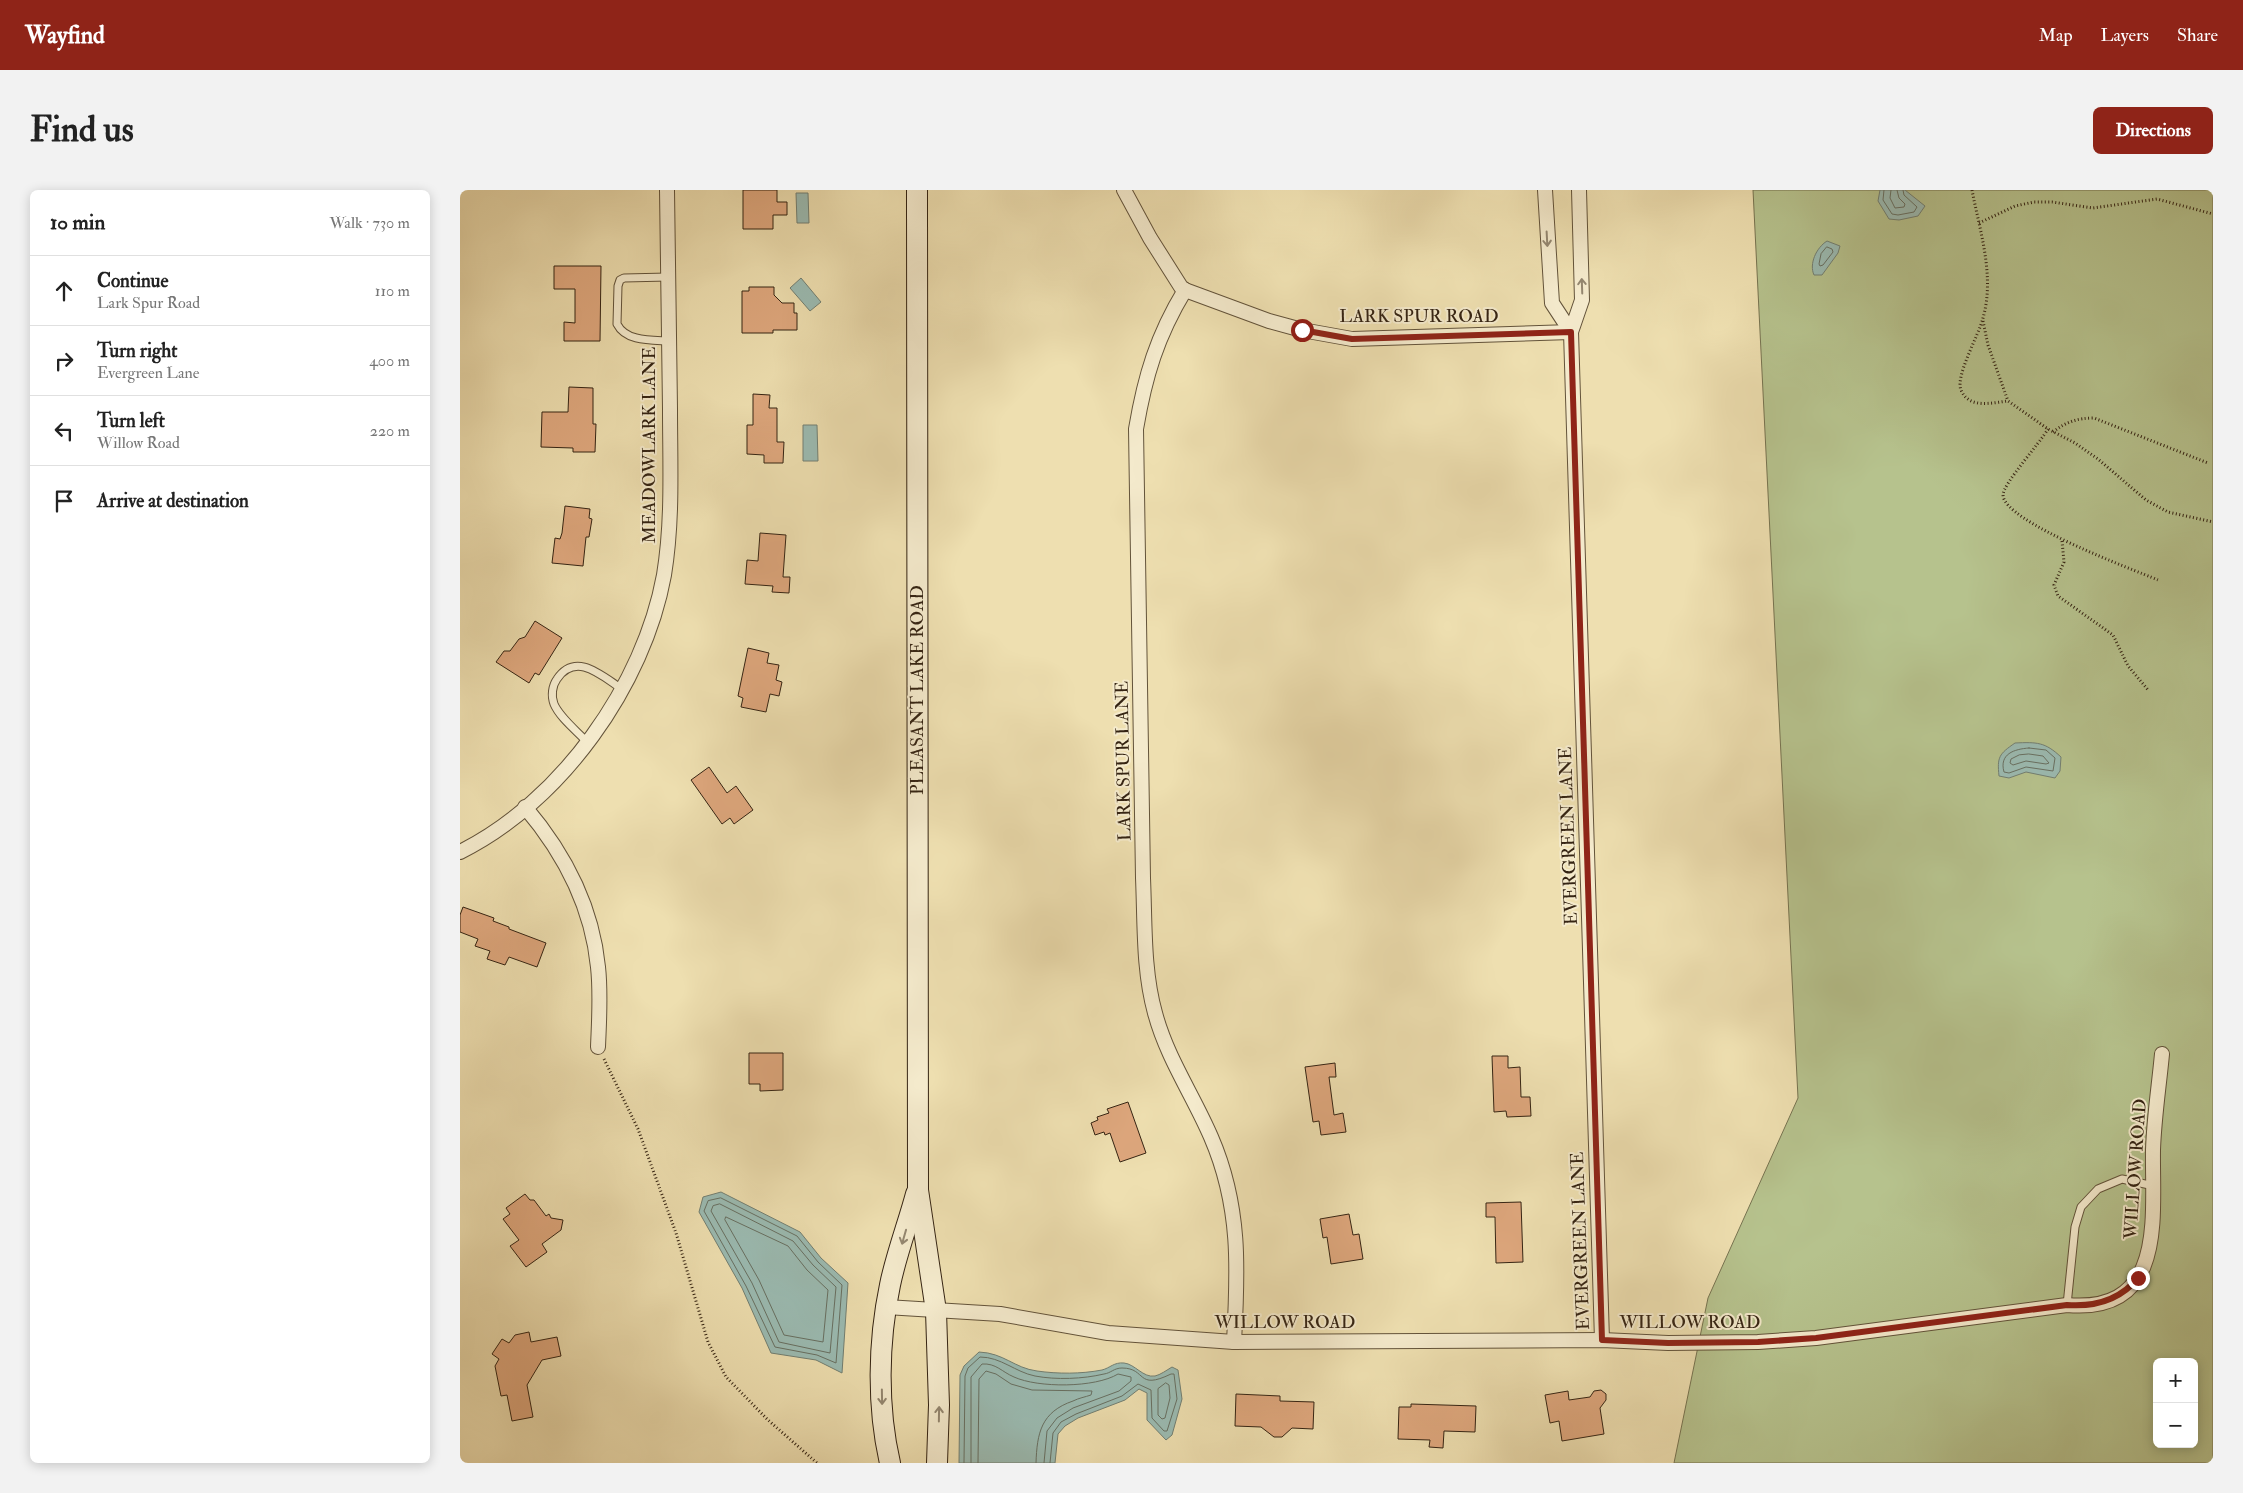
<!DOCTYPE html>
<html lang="en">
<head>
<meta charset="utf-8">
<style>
	:root { --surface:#fff; --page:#f2f2f2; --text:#222; --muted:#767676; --line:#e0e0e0; --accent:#8f2418 }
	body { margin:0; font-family:"IM FELL Double Pica",serif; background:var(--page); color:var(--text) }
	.controls { position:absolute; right:15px; bottom:15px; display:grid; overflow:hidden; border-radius:8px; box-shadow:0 2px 12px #0003 }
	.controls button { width:45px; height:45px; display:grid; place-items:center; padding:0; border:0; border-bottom:1px solid var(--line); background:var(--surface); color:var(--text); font:25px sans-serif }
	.stop { position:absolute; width:15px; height:15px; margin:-11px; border:4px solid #8f2418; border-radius:50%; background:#fff }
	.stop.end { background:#8f2418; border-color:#fff; box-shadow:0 1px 5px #0008 }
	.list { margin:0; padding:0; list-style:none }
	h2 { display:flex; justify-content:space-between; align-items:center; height:65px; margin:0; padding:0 20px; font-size:21px }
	h2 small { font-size:16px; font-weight:400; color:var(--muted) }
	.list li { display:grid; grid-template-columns:32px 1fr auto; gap:15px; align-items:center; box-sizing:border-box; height:70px; padding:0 20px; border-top:1px solid var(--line) }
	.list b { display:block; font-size:19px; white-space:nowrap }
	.list p { margin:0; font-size:16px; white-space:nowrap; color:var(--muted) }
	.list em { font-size:16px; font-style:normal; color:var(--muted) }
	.icon { flex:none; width:28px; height:28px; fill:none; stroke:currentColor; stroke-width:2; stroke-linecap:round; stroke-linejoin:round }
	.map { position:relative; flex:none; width:1753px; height:1273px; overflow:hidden; border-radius:8px }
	header { display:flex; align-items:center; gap:30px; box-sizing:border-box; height:70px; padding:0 25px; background:var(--accent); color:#fff }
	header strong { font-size:24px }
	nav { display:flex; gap:28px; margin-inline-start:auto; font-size:18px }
	.intro { display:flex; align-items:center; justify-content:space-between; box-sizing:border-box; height:120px; padding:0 30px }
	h1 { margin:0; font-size:35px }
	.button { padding:12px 22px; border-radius:8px; background:var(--accent); color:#fff; font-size:18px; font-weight:700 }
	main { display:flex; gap:30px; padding:0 30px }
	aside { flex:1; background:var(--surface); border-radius:8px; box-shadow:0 2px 12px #0003 }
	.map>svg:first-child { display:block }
	.green { fill:#b6c28d; stroke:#767350; fill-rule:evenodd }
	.water { fill:#9bbbb2; stroke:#727f72 }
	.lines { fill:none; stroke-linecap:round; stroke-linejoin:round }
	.shore { stroke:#687062; stroke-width:1 }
	.building { fill:#dea77d; stroke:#352413 }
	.lane-casing { stroke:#63533a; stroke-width:9 }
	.street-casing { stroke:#63533a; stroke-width:16 }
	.secondary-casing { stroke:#352413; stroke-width:22 }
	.path { stroke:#352413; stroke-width:3; stroke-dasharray:1 2.5; stroke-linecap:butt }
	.lane { stroke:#f4eacc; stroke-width:7 }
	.street { stroke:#f4eacc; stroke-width:14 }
	.secondary { stroke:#f4eacc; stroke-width:20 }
	.oneway { stroke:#948770 }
	.route { stroke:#8f2418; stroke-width:6 }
	.labels { text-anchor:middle; stroke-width:4; stroke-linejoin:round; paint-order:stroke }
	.street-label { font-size:18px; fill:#352413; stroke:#f4eacc }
</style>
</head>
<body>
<header>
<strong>Wayfind</strong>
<nav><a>Map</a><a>Layers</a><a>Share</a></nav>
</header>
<div class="intro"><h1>Find us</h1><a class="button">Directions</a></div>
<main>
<aside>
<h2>10 min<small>Walk · 730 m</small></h2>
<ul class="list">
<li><svg class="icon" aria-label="ahead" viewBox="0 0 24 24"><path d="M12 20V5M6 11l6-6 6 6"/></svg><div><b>Continue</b><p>Lark Spur Road</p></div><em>110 m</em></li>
<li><svg class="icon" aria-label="right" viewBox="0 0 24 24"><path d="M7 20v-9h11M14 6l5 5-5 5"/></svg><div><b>Turn right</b><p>Evergreen Lane</p></div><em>400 m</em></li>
<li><svg class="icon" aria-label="left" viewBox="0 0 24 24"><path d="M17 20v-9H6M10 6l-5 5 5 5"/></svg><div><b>Turn left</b><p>Willow Road</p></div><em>220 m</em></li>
<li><svg class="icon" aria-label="arrive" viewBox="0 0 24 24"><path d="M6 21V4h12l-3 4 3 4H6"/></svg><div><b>Arrive at destination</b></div></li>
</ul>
</aside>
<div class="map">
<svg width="1753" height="1273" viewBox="0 0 1753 1273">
	<rect width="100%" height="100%" fill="#eedfb0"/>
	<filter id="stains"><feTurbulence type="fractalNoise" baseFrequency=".004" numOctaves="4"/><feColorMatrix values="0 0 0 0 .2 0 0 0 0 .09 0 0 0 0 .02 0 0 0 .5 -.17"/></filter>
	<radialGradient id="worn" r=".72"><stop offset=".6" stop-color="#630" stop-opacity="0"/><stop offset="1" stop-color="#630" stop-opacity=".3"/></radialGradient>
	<!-- green -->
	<path class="green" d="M1293 0H1753V1273H1214L1248 1108 1338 908ZM1697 1172H1734V1254H1697Z"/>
	<!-- water -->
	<g class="water">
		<path d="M1420 0H1445L1465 16 1458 26 1439 30 1429 29 1418 11Z"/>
		<path d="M336 3H348L349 33H337Z"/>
		<path d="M1367 51 1380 56 1378 63 1362 85H1354C1349 74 1356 58 1367 51Z"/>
		<path d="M341 88 361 112 350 121 330 98Z"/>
		<path d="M343 235H357L358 271H343Z"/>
		<path d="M1555 553C1577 552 1585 552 1601 567L1600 581 1595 588 1566 582 1549 588 1539 586C1537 567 1539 564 1555 553Z"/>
		<path d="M261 1002 340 1042 361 1068 388 1093 382 1183 356 1170 311 1163 282 1098 239 1022 243 1007Z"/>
		<path d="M519 1162C544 1163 554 1178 577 1181 598 1184 621 1184 642 1180 650 1178 654 1172 664 1173 675 1174 683 1188 695 1186 700 1185 707 1180 712 1177L718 1180 722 1209 712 1245 706 1250 687 1230V1203L679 1199 665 1210 618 1228 605 1236 598 1244 595 1273H499L500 1185 504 1176Z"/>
	</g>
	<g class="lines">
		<!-- shore -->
		<g class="shore">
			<path d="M1424 0 1423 10 1432 24 1438 25 1454 22 1457 17 1444 5 1443 0"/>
			<path d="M1431 0 1430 8 1435 18 1444 17 1445 14 1439 8 1437 0"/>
			<path d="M1367 57 1372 59 1373 62 1363 75 1360 76 1359 74 1361 64Z"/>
			<path d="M1569 558 1586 560 1595 568 1593 581 1566 577 1549 583 1544 582C1539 564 1554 559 1569 558Z"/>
			<path d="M1569 564 1583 566 1589 573 1586 574 1566 571 1553 575 1550 573 1551 569 1559 565Z"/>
			<path d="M261 1008 337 1046 358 1072 382 1095 376 1173 357 1165 315 1157 286 1096 244 1021 248 1011Z"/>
			<path d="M260 1014 333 1051 353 1075 376 1097 370 1163 319 1152 292 1093 251 1021 253 1016Z"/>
			<path d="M266 1027 328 1056 347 1080 368 1100 363 1152 324 1145 299 1090 265 1030Z"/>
			<path d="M706 1193 709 1195 710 1208 705 1228 702 1229 698 1225V1199Z"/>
			<path d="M504 1273 505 1186 508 1178 520 1167C541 1167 555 1182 575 1186 596 1190 623 1189 644 1184 651 1183 654 1178 662 1178 687 1178 676 1201 711 1184H714L717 1209 707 1241H704L692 1228 691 1200 678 1194 662 1206 616 1224 601 1232 593 1243 590 1273"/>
			<path d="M511 1273V1187L522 1174C536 1173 542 1182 554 1187 578 1198 635 1198 658 1184L671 1187V1191L659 1201 613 1218 597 1228 587 1241 584 1273"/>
			<path d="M518 1273 519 1189 526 1181 536 1184 551 1194 572 1200 632 1201 631 1205C625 1207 619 1208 613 1211 581 1222 577 1243 576 1273"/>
		</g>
	</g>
	<!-- building -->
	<g class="building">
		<path d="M283 0H317V12H327V25H313V39H283Z"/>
		<path d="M94 76H141L140 151H104V132L115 133V99H94Z"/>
		<path d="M289 97H314V105L322 113H334V123H337V140H313V143H282V101H289Z"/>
		<path d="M109 197 133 198V234H136L135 262H113V258L81 257 82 222H108Z"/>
		<path d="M293 204 310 205 309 218H317V252H324L323 273H304V265L287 264V235H293Z"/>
		<path d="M105 316 130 319 129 328 132 329 129 347H126L123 376 92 373 95 348 100 349 102 343Z"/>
		<path d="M300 343 326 345 323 387H330L329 403 312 402 313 396 285 394 287 370 298 371Z"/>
		<path d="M75 431 102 448 79 485 75 483 69 493 36 472 44 461H50L59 449 65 447Z"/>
		<path d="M288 458 309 463 307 473 319 475 316 490 322 492 319 506 310 504 306 522 281 517 283 508 278 506Z"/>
		<path d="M249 577 267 603 276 596 293 620 274 634 270 628 262 634 231 590Z"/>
		<path d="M3 717 34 728 33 731 49 737V739L86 753 77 777 49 767 45 775 27 769 30 761 15 756 18 749 0 742V725Z"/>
		<path d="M289 863H323V900L300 901V894H289Z"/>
		<path d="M1032 866H1048V878L1060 877 1061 907H1070L1071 926 1047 927 1046 921 1034 922Z"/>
		<path d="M875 873 876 887H869L874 925 883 923 886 942 861 945 859 931 853 932 845 877Z"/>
		<path d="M668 912 686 963 660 972 650 943 645 945 644 942 635 945 631 933 638 930 637 927 649 923 647 919Z"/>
		<path d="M65 1004 70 1010H74L86 1026 89 1024 91 1028 103 1030 101 1040 82 1054 87 1062 66 1077 50 1056 59 1050 43 1029 50 1024 46 1018Z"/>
		<path d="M1061 1012 1063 1072 1036 1073 1035 1027H1026V1013Z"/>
		<path d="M889 1024 893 1045 899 1044 903 1069 871 1074 867 1047 863 1048 860 1029Z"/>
		<path d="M69 1142 71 1152 97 1147 101 1166 82 1170 67 1195 73 1227 52 1231 47 1205 41 1206 35 1176 39 1169 32 1164 42 1149 49 1153 55 1145Z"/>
		<path d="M1141 1200 1146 1204V1210L1140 1218 1144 1244 1102 1251 1099 1231 1090 1233 1085 1205 1108 1201 1109 1210 1130 1207 1134 1201Z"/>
		<path d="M776 1204 820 1206V1211L854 1212 853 1239 832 1238 822 1247H814L801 1237 775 1236Z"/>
		<path d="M951 1214 1016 1216 1015 1242 984 1241 983 1258 969 1257 970 1250 938 1249 939 1217H951Z"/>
	</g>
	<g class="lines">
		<defs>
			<g id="lane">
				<path d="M208 87 164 88 160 90 158 96 157 134C166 152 192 150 209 151"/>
				<path d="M127 552C117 541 100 528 94 514 91 506 92 496 97 489 116 461 142 486 162 499"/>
				<path d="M1607 1115 1615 1037 1621 1017 1638 999 1662 989 1694 996"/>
			</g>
			<g id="street">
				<path d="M664 0 690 48 721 97 725 100"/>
				<path d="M1085 0 1092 113 1111 142"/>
				<path d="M1119 0 1122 110 1111 142 1142 1150"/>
				<path d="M725 100C697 146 685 186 676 239L683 688C685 733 683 780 695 823 707 868 733 905 751 947 781 1016 778 1080 774 1152"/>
				<path d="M725 100 809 131 842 140 892 149 1111 142"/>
				<path d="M65 617C105 664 132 716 138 777 141 804 139 831 138 857"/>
				<path d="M0 662C101 612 184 495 204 385 213 330 210 275 210 219 209 146 208 73 207 0"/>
				<path d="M426 1117 540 1124 648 1143 774 1152 1142 1150 1208 1153 1298 1152 1356 1148 1607 1115C1707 1124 1692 1027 1693 960 1694 928 1699 896 1702 864"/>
			</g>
			<g id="secondary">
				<path d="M457 0 458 1000 476 1121 479 1215 477 1273"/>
				<path d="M430 1273C417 1217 418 1152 430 1095 436 1065 448 1034 456 1004"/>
			</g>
		</defs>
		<!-- lane casing -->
		<use href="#lane" class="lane-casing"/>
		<!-- street casing -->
		<use href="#street" class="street-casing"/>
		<!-- secondary casing -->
		<use href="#secondary" class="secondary-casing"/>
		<!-- path -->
		<g class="path">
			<path d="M1512 0C1520 42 1535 86 1523 128 1519 145 1495 186 1501 200 1509 219 1531 213 1548 211L1588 239 1615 253 1638 269 1686 310 1708 322 1753 332"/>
			<path d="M1519 33 1555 16 1574 12H1592L1633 18 1697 9 1753 24"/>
			<path d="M1523 131 1528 155 1548 211"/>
			<path d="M1588 239C1580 253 1543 294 1543 305 1544 332 1672 379 1698 390"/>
			<path d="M1593 242C1606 232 1617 228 1634 228L1748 273"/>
			<path d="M1602 351 1604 372 1594 395 1598 406 1653 445 1668 476 1689 501"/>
			<path d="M144 869 178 939 216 1043 248 1152 266 1187 308 1230 357 1273"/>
		</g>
		<!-- lane -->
		<use href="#lane" class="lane"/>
		<!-- street -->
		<use href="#street" class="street"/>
		<!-- secondary -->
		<use href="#secondary" class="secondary"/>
	</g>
	<!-- one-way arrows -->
	<defs><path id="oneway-shaft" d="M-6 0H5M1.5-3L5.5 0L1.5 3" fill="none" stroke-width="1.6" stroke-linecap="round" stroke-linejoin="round" transform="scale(1.25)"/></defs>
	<g class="oneway">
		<use href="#oneway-shaft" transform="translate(1087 49) rotate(87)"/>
		<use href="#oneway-shaft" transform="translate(1122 96) rotate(-92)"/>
		<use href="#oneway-shaft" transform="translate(444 1047) rotate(106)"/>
		<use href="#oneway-shaft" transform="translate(422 1207) rotate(89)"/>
		<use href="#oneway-shaft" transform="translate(479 1224) rotate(-89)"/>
	</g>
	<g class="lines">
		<!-- route -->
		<path class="route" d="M842 140 892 149 1111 142 1142 1150 1208 1153 1298 1152 1356 1148 1607 1115C1635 1117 1660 1110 1678 1088"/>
	</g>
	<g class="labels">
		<!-- street labels -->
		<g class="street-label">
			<text x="959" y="132">LARK SPUR ROAD</text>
			<text transform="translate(189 255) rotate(-90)" y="6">MEADOWLARK LANE</text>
			<text transform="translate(457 500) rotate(-90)" y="6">PLEASANT LAKE ROAD</text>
			<text transform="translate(663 571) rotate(-91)" y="6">LARK SPUR LANE</text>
			<text transform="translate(1108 646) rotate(-92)" y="6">EVERGREEN LANE</text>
			<text transform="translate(1675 979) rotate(-86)" y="6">WILLOW ROAD</text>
			<text transform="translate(1120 1051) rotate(-92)" y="6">EVERGREEN LANE</text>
			<text x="825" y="1138">WILLOW ROAD</text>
			<text x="1230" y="1138">WILLOW ROAD</text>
		</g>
	</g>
	<rect width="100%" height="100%" filter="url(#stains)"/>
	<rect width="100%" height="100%" fill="url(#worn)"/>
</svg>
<div class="controls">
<button>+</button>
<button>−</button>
</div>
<div class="stop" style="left:842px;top:140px"></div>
<div class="stop end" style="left:1678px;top:1088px"></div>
</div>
</main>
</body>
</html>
